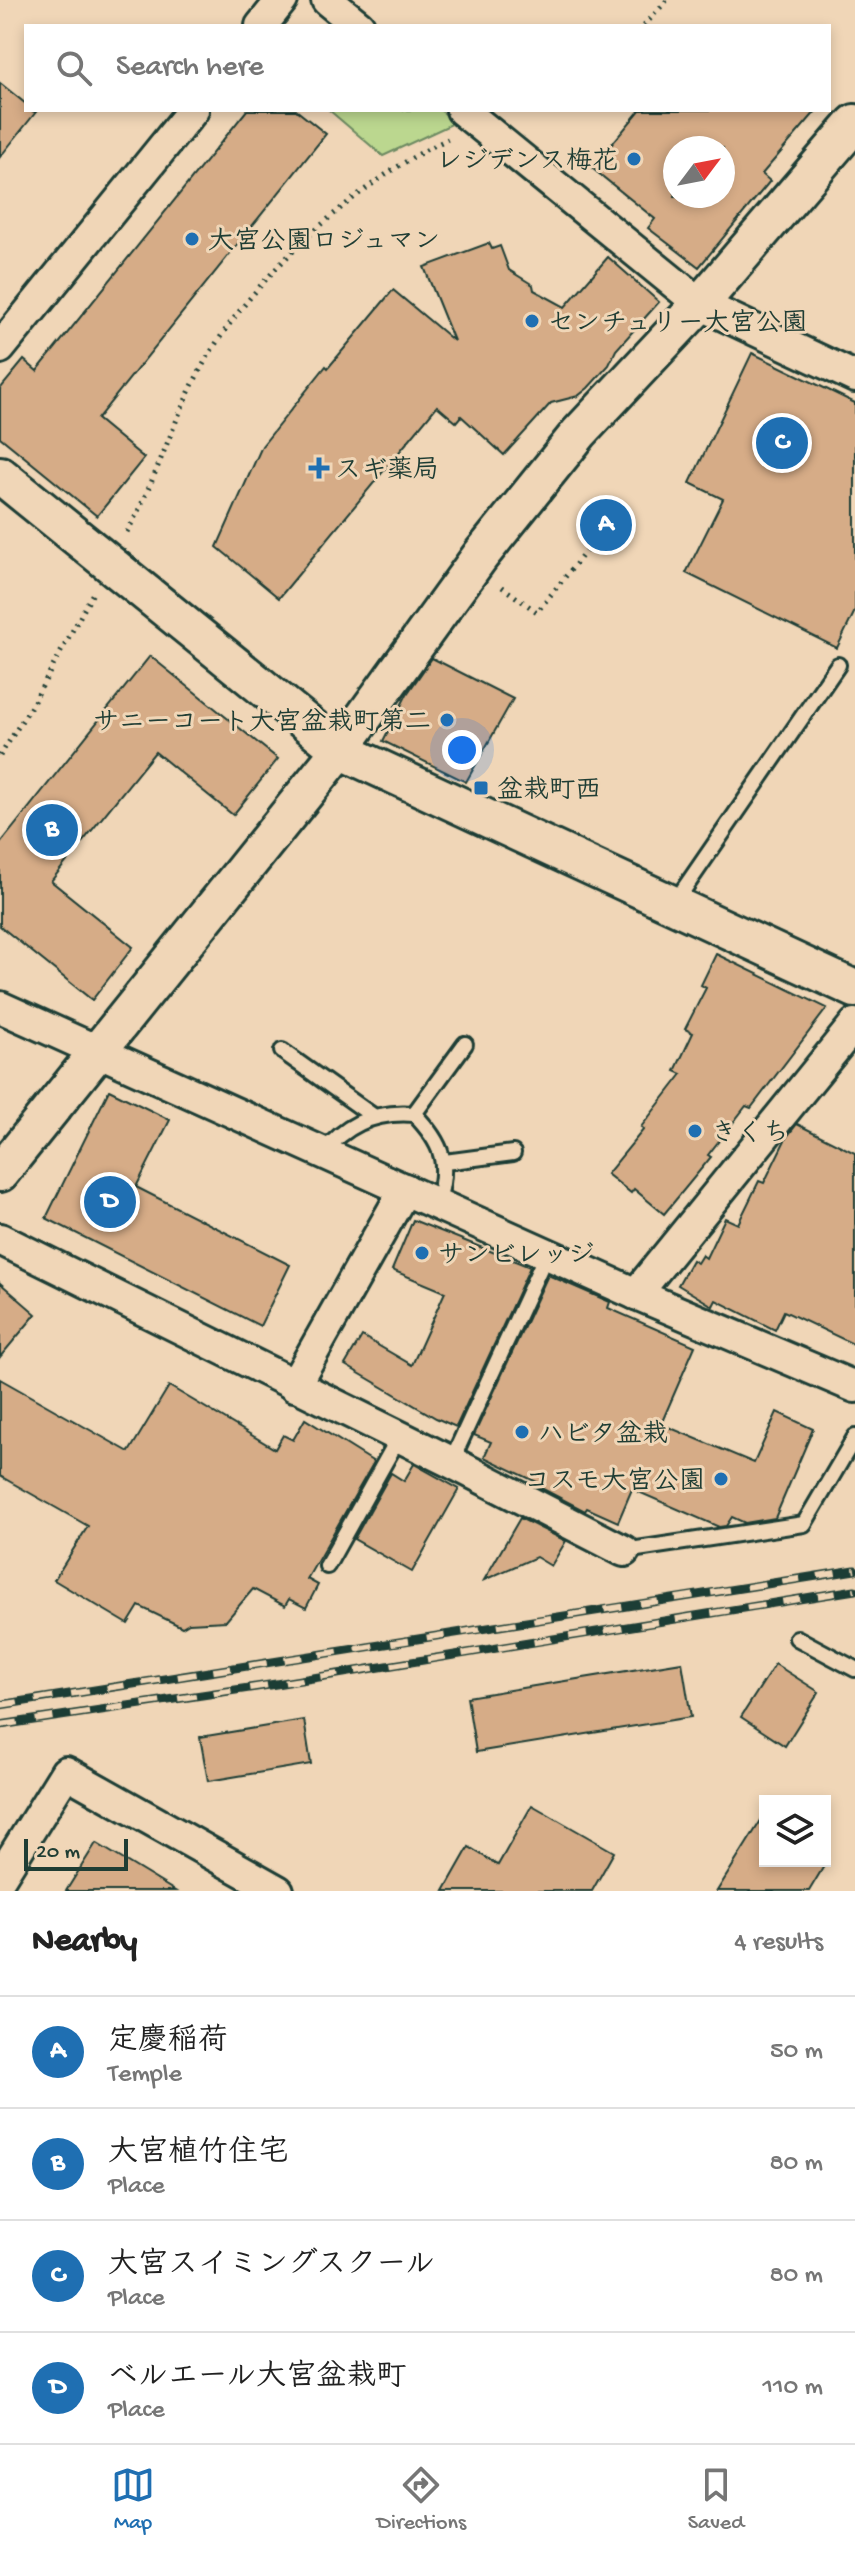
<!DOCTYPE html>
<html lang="en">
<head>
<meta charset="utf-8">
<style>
	:root { --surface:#fff; --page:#f6f6f6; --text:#222; --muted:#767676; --line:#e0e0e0; --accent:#1f6fb2 }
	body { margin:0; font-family:"Gochi Hand","Klee One",sans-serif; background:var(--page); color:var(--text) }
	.controls { position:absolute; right:24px; bottom:24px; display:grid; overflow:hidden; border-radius:0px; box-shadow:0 4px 12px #0003 }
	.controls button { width:72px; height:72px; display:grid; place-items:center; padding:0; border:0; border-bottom:2px solid var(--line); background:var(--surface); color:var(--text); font:40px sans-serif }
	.compass { position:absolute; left:663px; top:136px; width:72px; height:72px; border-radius:50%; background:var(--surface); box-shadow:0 4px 12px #0003; rotate:58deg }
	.scale { position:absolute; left:24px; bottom:20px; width:104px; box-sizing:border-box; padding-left:8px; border:4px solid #1f3d34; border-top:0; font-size:22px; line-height:28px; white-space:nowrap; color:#1f3d34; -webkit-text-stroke:6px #f0d6b7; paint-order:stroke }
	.you { position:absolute; left:462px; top:750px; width:28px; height:28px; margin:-20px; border:6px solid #fff; border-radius:50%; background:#1a73e8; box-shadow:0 0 0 12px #1a73e833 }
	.badge { display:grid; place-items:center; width:52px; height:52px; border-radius:50%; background:var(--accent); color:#fff; font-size:26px; font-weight:700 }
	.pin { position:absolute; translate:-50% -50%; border:4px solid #fff; box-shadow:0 2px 8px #0006 }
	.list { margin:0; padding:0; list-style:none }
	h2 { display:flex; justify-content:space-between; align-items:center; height:104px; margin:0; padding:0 32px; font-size:34px }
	h2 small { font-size:26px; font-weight:400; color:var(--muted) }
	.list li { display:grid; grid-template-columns:52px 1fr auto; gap:24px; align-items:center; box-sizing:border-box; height:112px; padding:0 32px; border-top:2px solid var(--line) }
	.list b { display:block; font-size:30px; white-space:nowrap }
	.list p { margin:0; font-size:26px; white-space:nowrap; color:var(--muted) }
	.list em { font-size:26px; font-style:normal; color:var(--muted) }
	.icon { flex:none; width:44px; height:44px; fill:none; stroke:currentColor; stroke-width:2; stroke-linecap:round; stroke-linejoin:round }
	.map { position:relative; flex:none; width:855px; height:1891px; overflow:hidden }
	.search { position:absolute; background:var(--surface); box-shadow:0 4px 12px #0003; left:24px; right:24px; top:24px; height:88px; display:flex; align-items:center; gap:20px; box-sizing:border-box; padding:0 28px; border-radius:0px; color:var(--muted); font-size:30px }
	.sheet { height:552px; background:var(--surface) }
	nav { display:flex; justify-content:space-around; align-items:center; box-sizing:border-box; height:112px; border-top:2px solid var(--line); background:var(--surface); font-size:22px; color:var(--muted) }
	nav a { display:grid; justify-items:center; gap:4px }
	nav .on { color:var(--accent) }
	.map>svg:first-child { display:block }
	.green { fill:#bbd78f; stroke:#6d8a62; stroke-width:2 }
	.building { fill:#d6ac87; stroke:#1f3d34; stroke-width:2; fill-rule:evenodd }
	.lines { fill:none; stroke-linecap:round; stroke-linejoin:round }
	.service-casing { stroke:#1f3d34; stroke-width:20 }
	.minor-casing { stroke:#1f3d34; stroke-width:36 }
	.tertiary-casing { stroke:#1f3d34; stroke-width:42 }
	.path { stroke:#1f3d34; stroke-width:5; stroke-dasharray:2 6; stroke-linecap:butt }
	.service { stroke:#f0d6b7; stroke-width:14 }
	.minor { stroke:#f0d6b7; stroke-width:30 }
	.tertiary { stroke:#f0d6b7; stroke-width:36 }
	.rail-casing { stroke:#1f3d34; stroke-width:9 }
	.rail { stroke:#f0d6b7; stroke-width:6; stroke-dasharray:18; stroke-linecap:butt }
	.poi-dot { fill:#1f6fb2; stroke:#f0d6b7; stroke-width:3 }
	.labels { text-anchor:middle; stroke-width:6; stroke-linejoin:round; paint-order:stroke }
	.poi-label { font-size:26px; font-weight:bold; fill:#1f3d34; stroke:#f0d6b7; text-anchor:start }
</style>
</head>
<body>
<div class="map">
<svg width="855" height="1891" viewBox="0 0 855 1891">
	<rect width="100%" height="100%" fill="#f0d6b7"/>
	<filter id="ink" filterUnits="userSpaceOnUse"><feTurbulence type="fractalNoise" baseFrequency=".0125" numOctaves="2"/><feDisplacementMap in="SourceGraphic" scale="16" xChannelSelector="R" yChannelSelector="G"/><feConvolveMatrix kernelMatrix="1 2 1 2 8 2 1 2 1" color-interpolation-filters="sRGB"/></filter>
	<g filter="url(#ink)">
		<!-- green -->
		<path class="green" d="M329 110H440L456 122 383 156Z"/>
		<!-- building -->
		<g class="building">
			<path d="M0 83 26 104V110L36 112 0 157Z"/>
			<path d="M247 110H296L326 134 97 419 144 458 97 516 0 437V389L24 360 37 371Z"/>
			<path d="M640 110H817L762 174 770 181 699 267 648 228 655 219 592 168ZM675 148H723V196H675Z"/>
			<path d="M489 243 492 249 500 246 509 270 533 285 534 290 565 307 608 257 659 302 616 350 609 365 588 388 578 396 551 403 504 455 461 416 456 422 437 406 279 598 217 547 262 446 326 366 328 368 393 290 454 341 424 267Z"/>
			<path d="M752 353 855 403V611L837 648 686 573 723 499 690 483Z"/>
			<path d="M150 656 278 759 233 815 155 752 51 881 133 947 92 1000 0 926V844Z"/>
			<path d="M432 658 513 699 466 782 383 741 407 694Z"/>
			<path d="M716 954 827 1008 751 1108 746 1106 708 1155 711 1157 664 1214 634 1189 631 1193 607 1174 644 1129 641 1127 682 1074 675 1071 693 1033 685 1029 706 988 701 985Z"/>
			<path d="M109 1090 170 1120 136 1187 290 1265 260 1326 46 1218Z"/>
			<path d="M797 1124 855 1153V1345L784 1311 775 1330 716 1300 713 1306 678 1285 692 1260 697 1263 702 1255 706 1258 725 1218 738 1224 759 1181 764 1183 786 1138Z"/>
			<path d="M413 1220 530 1267 456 1427 436 1418 345 1365 362 1336 412 1365 445 1292 392 1270Z"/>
			<path d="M548 1275 610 1302 608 1308 695 1346 661 1424 754 1463 777 1412 813 1429 775 1518 745 1523 732 1517 726 1526 719 1527 632 1489 618 1522 587 1508 585 1511 539 1487 541 1484 484 1457 491 1442 474 1435Z"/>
			<path d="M0 1283 36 1314 0 1357Z"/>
			<path d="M0 1379 129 1452 169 1386 275 1449 283 1435 293 1440 305 1419 374 1462 307 1579 318 1585 306 1608 289 1599 285 1606 253 1589 226 1621 189 1623 182 1627 139 1606 128 1624 54 1580 88 1526 0 1476Z"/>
			<path d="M414 1464 459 1489 412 1572 354 1539 391 1473 404 1481Z"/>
			<path d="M520 1518 566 1541 551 1566 536 1557 484 1580Z"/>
			<path d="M682 1662 691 1717 476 1752 467 1697Z"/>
			<path d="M775 1664 819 1692 785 1746 741 1717Z"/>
			<path d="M304 1720 311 1764 208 1781 200 1737Z"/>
			<path d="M532 1805 614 1852 592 1891H444L469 1847 498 1865Z"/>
			<path d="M765 1814V1861H827L809 1891H717Z"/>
			<path d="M96 1843 175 1891H66Z"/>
		</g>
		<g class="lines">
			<defs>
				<g id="service">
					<path d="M673 905 838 665"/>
					<path d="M282 1051 373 1116"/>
					<path d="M414 1114 465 1044"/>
					<path d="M324 1152C347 1123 377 1111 414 1114 443 1144 450 1164 437 1203"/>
					<path d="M445 1162 513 1153"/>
					<path d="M451 1462 547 1253"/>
					<path d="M624 1551 804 1524 855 1437"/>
					<path d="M327 1566 399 1437"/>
					<path d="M797 1638 855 1669"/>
				</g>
				<g id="minor">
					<path d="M327 0 359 26"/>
					<path d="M261 26 282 0"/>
					<path d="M462 110 700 304 855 377"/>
					<path d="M0 348 193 110"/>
					<path d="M0 1007 636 1294 855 1387"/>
					<path d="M0 1239 451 1462 624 1551"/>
					<path d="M636 1294 855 1024"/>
					<path d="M294 1386 405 1189"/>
					<path d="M0 1878 66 1772 278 1891"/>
				</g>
				<g id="tertiary">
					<path d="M0 475 340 750 855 989"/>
					<path d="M0 1173 340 750 481 555 579 433 700 304 855 123"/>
				</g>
			</defs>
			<!-- service casing -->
			<use href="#service" class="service-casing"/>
			<!-- minor casing -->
			<use href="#minor" class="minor-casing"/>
			<!-- tertiary casing -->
			<use href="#tertiary" class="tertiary-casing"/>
			<!-- path -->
			<g class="path">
				<path d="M644 26 667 0"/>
				<path d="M127 532C155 483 171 426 197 376 243 286 356 181 448 139"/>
				<path d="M502 587 537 612 595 540"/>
				<path d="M0 756 33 703 93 593"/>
			</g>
			<!-- service -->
			<use href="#service" class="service"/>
			<!-- minor -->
			<use href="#minor" class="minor"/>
			<!-- tertiary -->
			<use href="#tertiary" class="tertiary"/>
			<defs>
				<g id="rail">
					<path d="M0 1705 855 1570"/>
					<path d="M0 1725 276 1684 855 1590"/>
				</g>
			</defs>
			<!-- rail casing -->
			<use href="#rail" class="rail-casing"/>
			<!-- rail -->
			<use href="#rail" class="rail"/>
		</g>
	</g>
	<!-- markers -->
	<g class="poi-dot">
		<circle cx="634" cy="159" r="8"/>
		<circle cx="192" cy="239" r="8"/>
		<circle cx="532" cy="321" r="8"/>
		<path d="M315 456h8v8h8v8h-8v8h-8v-8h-8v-8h8z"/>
		<circle cx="447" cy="720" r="8"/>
		<rect x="473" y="780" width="16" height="16" rx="4"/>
		<circle cx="695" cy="1131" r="8"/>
		<circle cx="422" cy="1253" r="8"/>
		<circle cx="522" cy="1432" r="8"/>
		<circle cx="721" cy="1479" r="8"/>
	</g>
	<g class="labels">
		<!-- poi labels -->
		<g class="poi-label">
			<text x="618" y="168" text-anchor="end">レジデンス梅花</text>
			<text x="208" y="248">大宮公園ロジュマン</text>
			<text x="548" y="330">センチュリー大宮公園</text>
			<text x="335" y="477">スギ薬局</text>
			<text x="431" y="729" text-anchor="end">サニーコート大宮盆栽町第二</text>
			<text x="497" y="797">盆栽町西</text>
			<text x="711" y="1140">きくち</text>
			<text x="438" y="1262">サンビレッジ</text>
			<text x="538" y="1441">ハビタ盆栽</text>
			<text x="705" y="1488" text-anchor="end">コスモ大宮公園</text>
		</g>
	</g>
</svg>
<div class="controls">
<button><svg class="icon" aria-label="layers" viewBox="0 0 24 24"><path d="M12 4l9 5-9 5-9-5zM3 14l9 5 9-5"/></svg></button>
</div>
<svg class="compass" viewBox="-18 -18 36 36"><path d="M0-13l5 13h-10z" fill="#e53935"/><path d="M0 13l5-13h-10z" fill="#767676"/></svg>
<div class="scale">20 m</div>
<div class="you"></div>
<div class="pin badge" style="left:606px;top:525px">A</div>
<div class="pin badge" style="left:52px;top:830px">B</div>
<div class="pin badge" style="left:782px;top:443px">C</div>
<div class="pin badge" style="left:110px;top:1202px">D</div>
<div class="search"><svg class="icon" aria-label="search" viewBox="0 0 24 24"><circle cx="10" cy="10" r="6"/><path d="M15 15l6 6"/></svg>Search here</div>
</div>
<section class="sheet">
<h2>Nearby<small>4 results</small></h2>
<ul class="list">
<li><span class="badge">A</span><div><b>定慶稲荷</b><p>Temple</p></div><em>50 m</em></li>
<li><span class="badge">B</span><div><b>大宮植竹住宅</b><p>Place</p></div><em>80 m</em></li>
<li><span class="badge">C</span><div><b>大宮スイミングスクール</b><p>Place</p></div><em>80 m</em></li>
<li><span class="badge">D</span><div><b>ベルエール大宮盆栽町</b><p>Place</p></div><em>110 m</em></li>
</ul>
</section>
<nav>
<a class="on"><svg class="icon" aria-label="map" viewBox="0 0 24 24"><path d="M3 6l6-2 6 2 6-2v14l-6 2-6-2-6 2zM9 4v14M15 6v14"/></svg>Map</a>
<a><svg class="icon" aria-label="directions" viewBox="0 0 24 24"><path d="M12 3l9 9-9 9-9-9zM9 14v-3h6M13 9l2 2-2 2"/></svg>Directions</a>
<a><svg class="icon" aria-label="saved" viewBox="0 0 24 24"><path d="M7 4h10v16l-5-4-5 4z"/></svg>Saved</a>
</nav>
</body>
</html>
